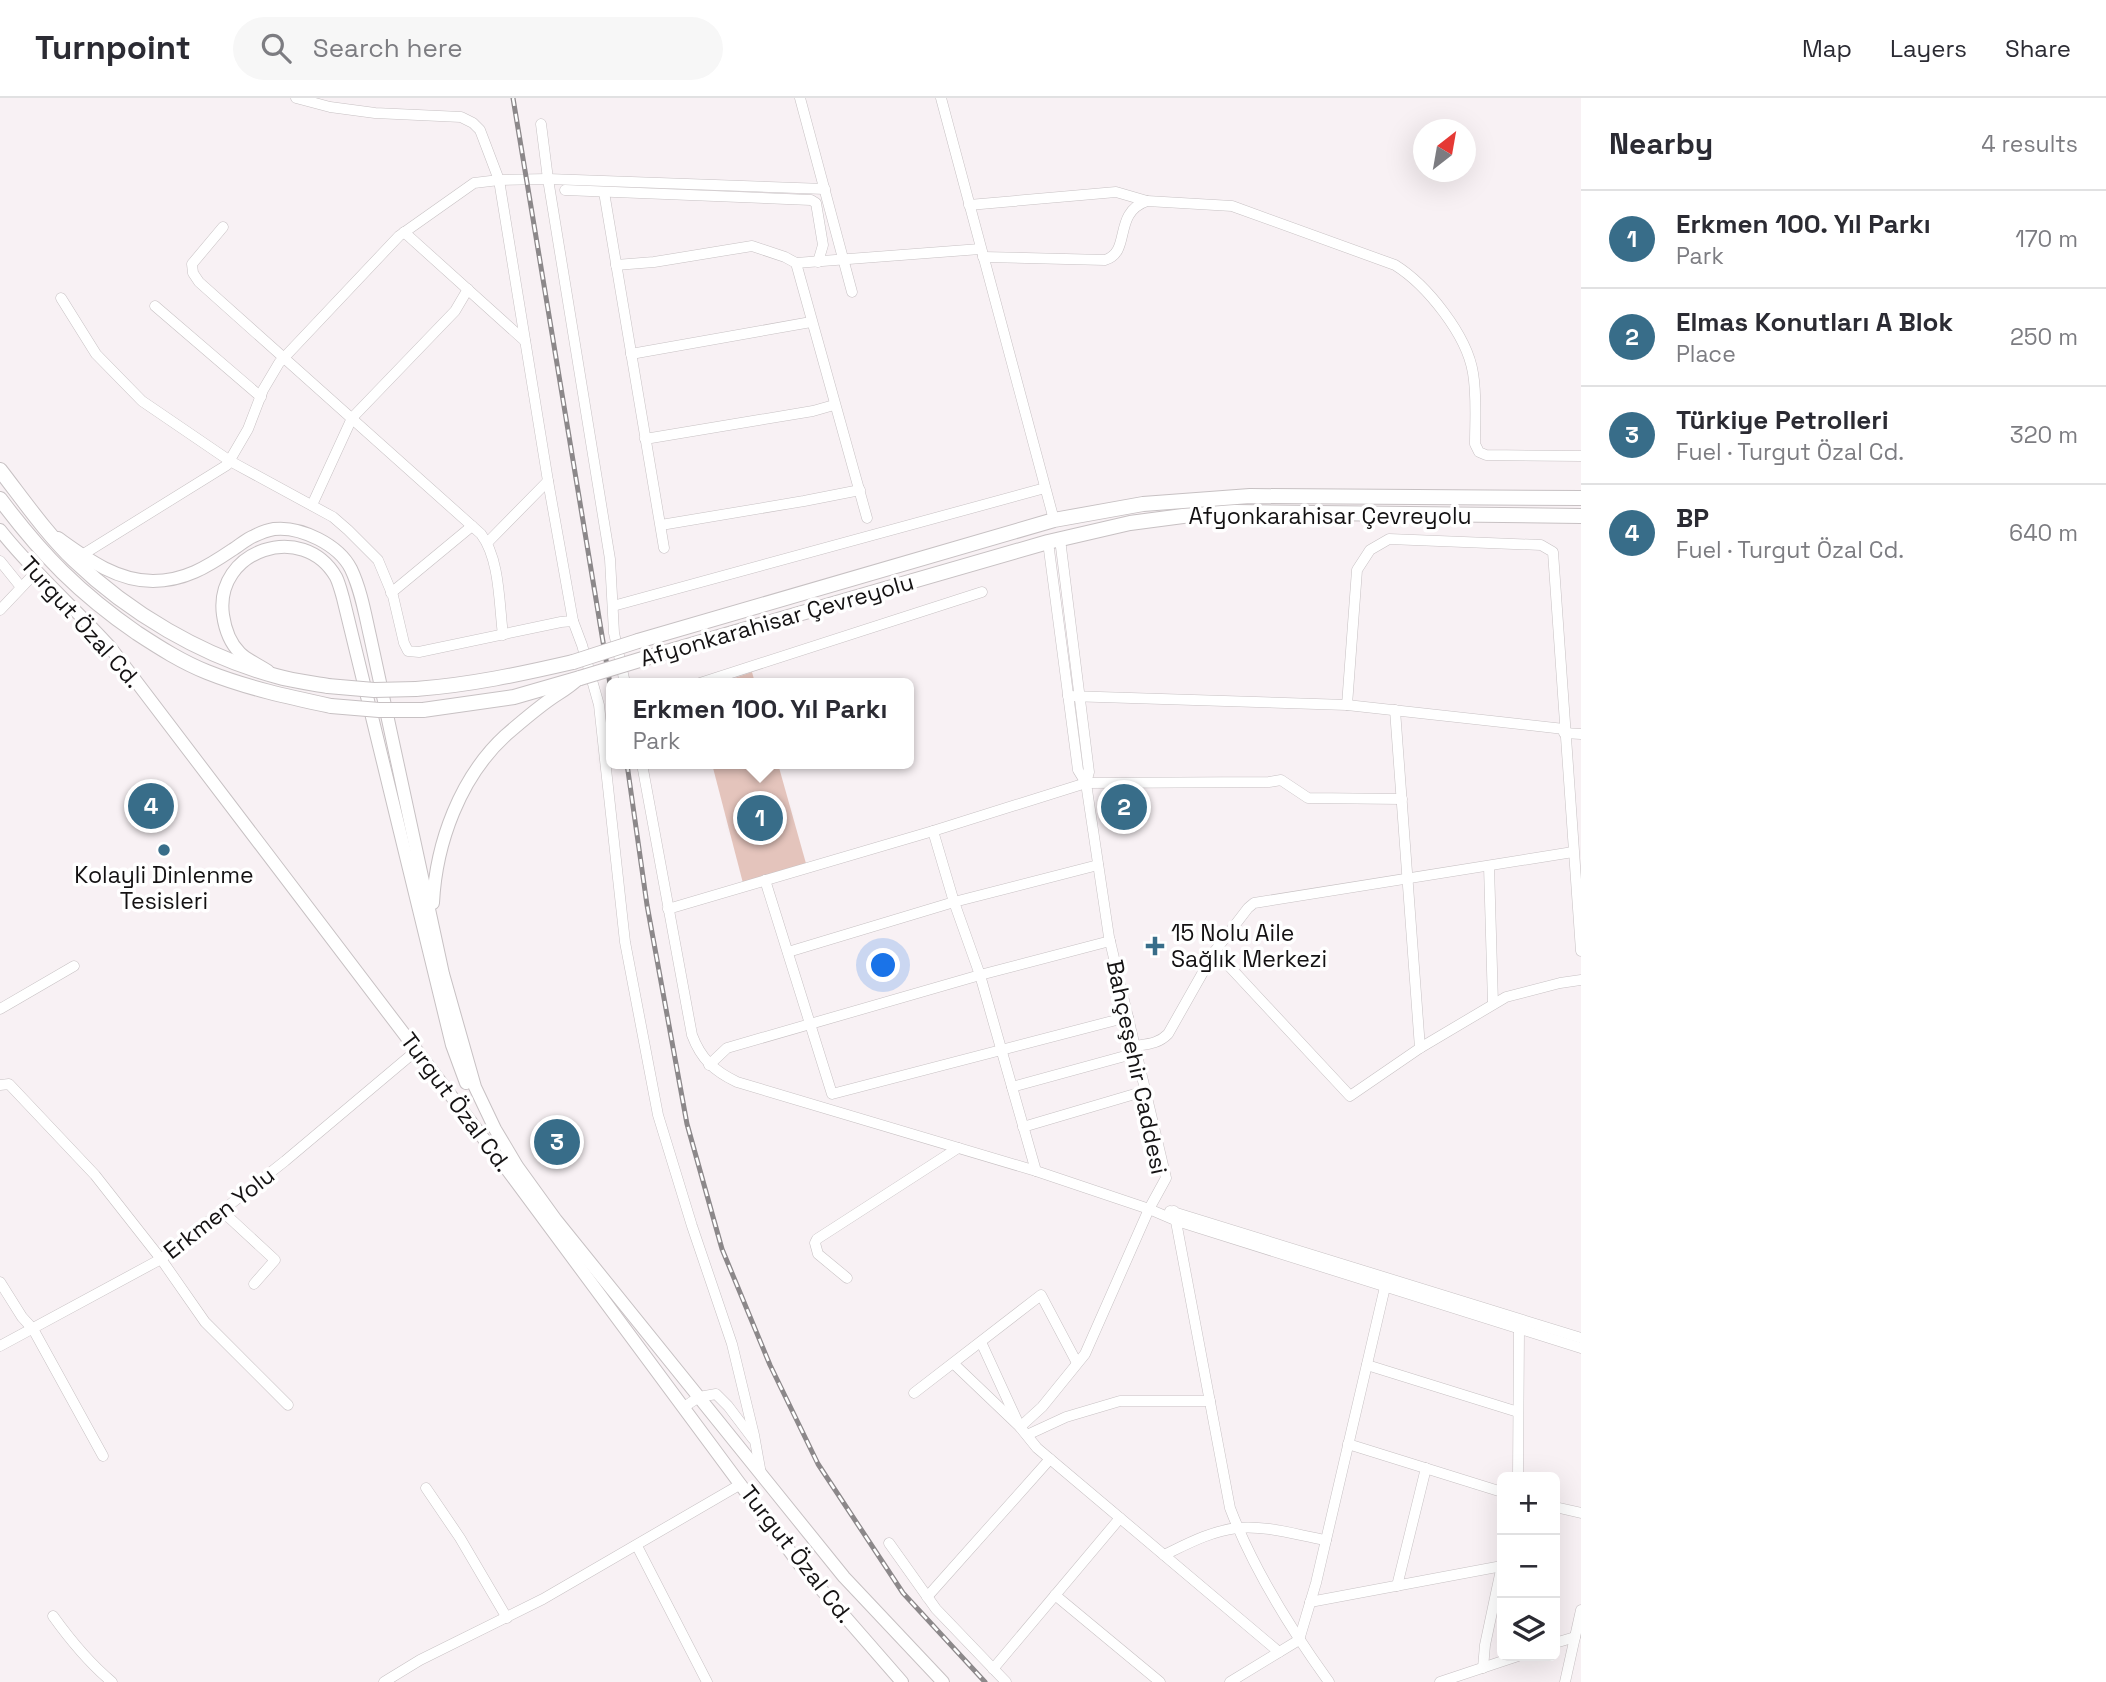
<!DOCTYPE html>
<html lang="en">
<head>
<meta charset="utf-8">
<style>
	:root { --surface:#fff; --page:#f7f7f7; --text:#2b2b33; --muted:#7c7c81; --line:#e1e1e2; --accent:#386d89 }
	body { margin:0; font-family:"Space Grotesk",sans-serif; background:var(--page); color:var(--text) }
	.controls { position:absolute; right:21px; bottom:21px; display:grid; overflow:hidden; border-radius:10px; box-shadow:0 7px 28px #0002 }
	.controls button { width:63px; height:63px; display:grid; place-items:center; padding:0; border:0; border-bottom:2px solid var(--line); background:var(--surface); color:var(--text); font:35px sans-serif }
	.compass { position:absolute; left:1413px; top:21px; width:63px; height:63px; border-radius:50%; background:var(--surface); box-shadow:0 7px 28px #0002; rotate:31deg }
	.you { position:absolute; left:884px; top:868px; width:24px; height:24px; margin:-18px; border:5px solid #fff; border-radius:50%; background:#1a73e8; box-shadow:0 0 0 10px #1a73e833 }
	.badge { display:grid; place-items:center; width:46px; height:46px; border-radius:50%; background:var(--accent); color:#fff; font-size:23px; font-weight:700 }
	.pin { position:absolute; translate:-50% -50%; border:4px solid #fff; box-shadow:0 2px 7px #0006 }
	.popup { position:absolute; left:606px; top:580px; width:308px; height:91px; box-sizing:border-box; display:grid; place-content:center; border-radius:10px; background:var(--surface); filter:drop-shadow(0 2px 5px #0005); font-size:23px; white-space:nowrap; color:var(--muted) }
	.popup b { font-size:26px; color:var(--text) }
	.popup::after { content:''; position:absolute; left:50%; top:100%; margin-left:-14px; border:14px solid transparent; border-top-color:var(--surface) }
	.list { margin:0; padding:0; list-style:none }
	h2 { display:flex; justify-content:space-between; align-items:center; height:91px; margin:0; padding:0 28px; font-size:30px }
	h2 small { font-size:23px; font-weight:400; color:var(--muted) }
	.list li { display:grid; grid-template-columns:46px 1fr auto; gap:21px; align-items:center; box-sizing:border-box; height:98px; padding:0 28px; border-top:2px solid var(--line) }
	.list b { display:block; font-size:26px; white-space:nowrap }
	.list p { margin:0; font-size:23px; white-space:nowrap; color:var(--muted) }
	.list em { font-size:23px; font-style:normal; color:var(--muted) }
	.icon { flex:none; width:38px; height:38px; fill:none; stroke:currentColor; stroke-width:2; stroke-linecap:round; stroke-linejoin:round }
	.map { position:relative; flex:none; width:1581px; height:1584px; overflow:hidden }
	header { display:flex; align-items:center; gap:42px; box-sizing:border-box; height:98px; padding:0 35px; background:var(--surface); border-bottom:2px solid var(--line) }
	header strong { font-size:33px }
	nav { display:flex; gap:38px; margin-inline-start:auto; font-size:24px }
	.search { width:490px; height:63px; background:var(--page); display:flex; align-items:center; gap:18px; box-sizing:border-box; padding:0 24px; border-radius:38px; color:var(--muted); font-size:26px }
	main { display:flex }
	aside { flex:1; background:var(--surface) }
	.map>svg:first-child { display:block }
	.green { fill:#e4c4bc }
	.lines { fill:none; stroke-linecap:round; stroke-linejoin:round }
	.minor-casing { stroke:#c7c1c3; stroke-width:11 }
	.major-casing { stroke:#c7c1c3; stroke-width:14 }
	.highway-casing { stroke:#c7c1c3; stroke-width:16 }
	.minor { stroke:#fff; stroke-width:10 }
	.major { stroke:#fff; stroke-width:12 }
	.highway { stroke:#fff; stroke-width:14 }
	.rail-casing { stroke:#8c888a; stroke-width:5 }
	.rail { stroke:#fff; stroke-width:2.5; stroke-dasharray:8; stroke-linecap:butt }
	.highway-bridge-casing { stroke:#c7c1c3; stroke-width:16; stroke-linecap:butt }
	.highway-bridge { stroke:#fff; stroke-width:14 }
	.poi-dot { fill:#386d89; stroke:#fff; stroke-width:2.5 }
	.labels { text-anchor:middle; stroke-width:7; stroke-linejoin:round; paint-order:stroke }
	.street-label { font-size:23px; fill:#141213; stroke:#fff }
	.poi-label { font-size:23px; fill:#141213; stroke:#fff }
</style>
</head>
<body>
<header>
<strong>Turnpoint</strong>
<div class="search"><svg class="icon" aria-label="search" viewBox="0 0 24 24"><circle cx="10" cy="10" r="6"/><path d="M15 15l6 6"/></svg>Search here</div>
<nav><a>Map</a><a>Layers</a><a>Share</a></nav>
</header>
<main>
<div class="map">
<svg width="1581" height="1584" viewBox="0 0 1581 1584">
	<rect width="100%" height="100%" fill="#f8f1f4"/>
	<!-- green -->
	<g class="green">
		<path d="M752 574 755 585H720Z"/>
		<path d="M712 666H778L807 769 744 789Z"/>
	</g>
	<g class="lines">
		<defs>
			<g id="minor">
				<path d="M800 0 852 194"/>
				<path d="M941 0 1054 422"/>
				<path d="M541 26 548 81 610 461 614 535 625 585"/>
				<path d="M565 92 811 102 816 105 823 147 818 164"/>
				<path d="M604 94 664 450"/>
				<path d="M969 107 1116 94 1147 103"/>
				<path d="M223 129 192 166 193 175 199 184 481 436C500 461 499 506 503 537"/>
				<path d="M404 134 525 243"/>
				<path d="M983 159 1105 162C1132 154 1112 115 1147 103L1232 108 1395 167C1427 187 1467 237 1473 275 1477 298 1475 323 1475 346L1479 354 1486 357 1581 358"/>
				<path d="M796 165 867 420"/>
				<path d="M616 167 654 164 752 148 785 159 796 165 980 151"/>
				<path d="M61 200 96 256 142 303 230 363 333 419 348 432 378 462 393 498 404 545 408 553 419 554 561 524 573 523 548 383 499 82 480 32 473 25 461 19 375 15 330 9 296 0"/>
				<path d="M155 208 261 299"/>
				<path d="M631 256 811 224"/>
				<path d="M645 341 813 313 834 307"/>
				<path d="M312 407 352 320 455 213 468 191"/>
				<path d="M661 427 804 403 860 392"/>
				<path d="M488 444 548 383"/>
				<path d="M1048 444 1078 672 1086 685"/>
				<path d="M82 457 227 367 248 331 263 292 279 265 399 138 474 85 499 82 548 81 825 91"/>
				<path d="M0 463 21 489"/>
				<path d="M391 495 472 428"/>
				<path d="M613 508 1045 390"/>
				<path d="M0 512 36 474"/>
				<path d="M573 523 582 547 599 607 625 844 658 1017 692 1128 732 1246 754 1337 761 1376"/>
				<path d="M700 585 982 494"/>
				<path d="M1068 598 1347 607 1564 631"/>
				<path d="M1347 607 1357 472 1370 452 1389 441 1541 447 1553 454 1581 853"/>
				<path d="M1395 612 1420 950"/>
				<path d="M1564 635 1581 636"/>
				<path d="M642 666 692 937C701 961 714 973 737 984L1036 1073"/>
				<path d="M933 733 954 804 980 877 1036 1073 1149 1111 1177 1123 1581 1250"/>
				<path d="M1489 768 1493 906"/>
				<path d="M765 782 832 996 1128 919"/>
				<path d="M668 811 933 733 1086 685 1269 684 1281 682 1308 700 1402 701"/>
				<path d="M1215 853 1350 998 1420 950 1506 899 1560 885 1581 882"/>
				<path d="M788 854 954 804 1098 767"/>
				<path d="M0 911 74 868"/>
				<path d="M1135 948C1148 946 1158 946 1168 936L1215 853 1248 810 1254 805 1573 754"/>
				<path d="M709 967 727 950 980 877 1110 843"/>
				<path d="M0 987 9 986 95 1077 161 1161 205 1224 288 1307"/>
				<path d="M1012 989 1136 955"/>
				<path d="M1023 1029 1145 993"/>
				<path d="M222 1113 275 1162 254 1186"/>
				<path d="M1170 1113 1581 1240"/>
				<path d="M1174 1113 1230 1410C1254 1473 1290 1530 1329 1584"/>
				<path d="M847 1180 818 1156 815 1145 817 1141 958 1050"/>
				<path d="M0 1184 22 1219 33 1231 103 1358"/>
				<path d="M981 1244 1020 1329 1042 1309 1085 1256 1149 1111 1166 1080 1109 839 1086 685 1089 674 1060 441"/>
				<path d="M0 1248 161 1161 285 1063 417 952"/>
				<path d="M954 1266 1020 1329 1037 1350 1279 1554"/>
				<path d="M1367 1267 1518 1314"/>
				<path d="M914 1295 1041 1197 1077 1265"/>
				<path d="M684 1309 699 1299 716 1296 728 1308 753 1341"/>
				<path d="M1027 1337 1066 1319 1120 1303H1210"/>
				<path d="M1348 1346 1502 1394"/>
				<path d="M1518 1379 1519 1231"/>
				<path d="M426 1390 460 1440 507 1520"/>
				<path d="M1555 1409 1581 1415"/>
				<path d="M889 1445 936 1511 1006 1584"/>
				<path d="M637 1448 707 1584"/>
				<path d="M1164 1457C1187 1446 1211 1433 1237 1430 1266 1427 1297 1437 1326 1442"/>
				<path d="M1397 1488 1426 1370"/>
				<path d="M1055 1497 1160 1584"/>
				<path d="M927 1499 1050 1361"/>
				<path d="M1310 1504 1502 1468"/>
				<path d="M53 1518C71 1543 89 1565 112 1584"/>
				<path d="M1555 1545 1575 1539"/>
				<path d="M1483 1570 1485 1547 1502 1467"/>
				<path d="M993 1571 1120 1420"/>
				<path d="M384 1584 420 1562 543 1501 741 1386"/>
				<path d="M1230 1584 1299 1542 1316 1485 1385 1189"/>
				<path d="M1440 1584 1518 1558"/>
				<path d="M1565 1584 1581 1512"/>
			</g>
			<g id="major">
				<path d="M0 432C33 474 74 509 110 549L506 1070 800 1467 902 1584"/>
				<path d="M58 440C86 460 116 483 153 483 184 483 207 469 232 452 239 448 246 441 254 438 260 435 268 432 274 431 301 428 339 447 351 471 361 492 365 516 370 538L443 876 475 989 495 1031 517 1068 556 1122 844 1479 943 1584"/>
				<path d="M268 573C259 567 247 562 240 555 230 545 225 531 223 517 214 452 303 422 336 479 339 485 341 493 343 500L452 947 466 985"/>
				<path d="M433 805C436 745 460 679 506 637 521 624 536 611 552 600 561 594 570 589 578 581"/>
			</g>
			<g id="highway">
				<path d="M0 372C24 403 46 435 74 462 129 515 202 558 276 578 293 583 311 585 328 588"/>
				<path d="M0 401C42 457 79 495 137 535 160 550 182 564 207 574 247 590 289 599 331 608"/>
				<path d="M638 543 1054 422 1143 406 1250 398 1581 400"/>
				<path d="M646 560 1048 444 1130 425 1183 418 1235 414 1581 418"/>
				<path d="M416 591C470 587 521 576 573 564"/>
				<path d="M423 612 514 599 580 580"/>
			</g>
		</defs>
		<!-- minor casing -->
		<use href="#minor" class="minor-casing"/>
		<!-- major casing -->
		<use href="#major" class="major-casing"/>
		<!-- highway casing -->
		<use href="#highway" class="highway-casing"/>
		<!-- minor -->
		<use href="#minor" class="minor"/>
		<!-- major -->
		<use href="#major" class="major"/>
		<!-- highway -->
		<use href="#highway" class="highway"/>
		<defs>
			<g id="rail">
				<path d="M513 0 611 592"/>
				<path d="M627 666 647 807 687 1026 722 1151 770 1267 818 1366 903 1495 985 1584"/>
			</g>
		</defs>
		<!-- rail casing -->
		<use href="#rail" class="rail-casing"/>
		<!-- rail -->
		<use href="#rail" class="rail"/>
		<defs>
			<g id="highway-bridge">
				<path d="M573 564 638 543"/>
				<path d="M580 580 646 560"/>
				<path d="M328 588 374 592 416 591"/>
				<path d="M331 608 379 612H423"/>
			</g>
		</defs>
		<!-- highway-bridge casing -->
		<use href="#highway-bridge" class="highway-bridge-casing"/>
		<!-- highway-bridge -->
		<use href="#highway-bridge" class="highway-bridge"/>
	</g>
	<!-- markers -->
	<g class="poi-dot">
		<circle cx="164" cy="752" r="7"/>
		<path d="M1151.5 837.5h7v7h7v7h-7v7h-7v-7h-7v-7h7z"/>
	</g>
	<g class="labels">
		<!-- street labels -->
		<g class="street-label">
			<text x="1330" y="426">Afyonkarahisar Çevreyolu</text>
			<text transform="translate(777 522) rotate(-16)" y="8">Afyonkarahisar Çevreyolu</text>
			<text transform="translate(81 524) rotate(48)" y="8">Turgut Özal Cd.</text>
			<text transform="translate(1137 969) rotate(78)" y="8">Bahçeşehir Caddesi</text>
			<text transform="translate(456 1004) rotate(53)" y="8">Turgut Özal Cd.</text>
			<text transform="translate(219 1115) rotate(-38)" y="8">Erkmen Yolu</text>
			<text transform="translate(797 1456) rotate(52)" y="8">Turgut Özal Cd.</text>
		</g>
		<!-- poi labels -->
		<g class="poi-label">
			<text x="164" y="785">Kolayli Dinlenme<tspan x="164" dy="26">Tesisleri</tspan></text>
			<text x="1171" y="843" text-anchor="start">15 Nolu Aile<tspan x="1171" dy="26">Sağlık Merkezi</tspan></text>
		</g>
	</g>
</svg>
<div class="controls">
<button>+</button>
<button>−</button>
<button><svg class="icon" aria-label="layers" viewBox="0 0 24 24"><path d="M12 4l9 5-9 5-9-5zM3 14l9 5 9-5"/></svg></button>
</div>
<svg class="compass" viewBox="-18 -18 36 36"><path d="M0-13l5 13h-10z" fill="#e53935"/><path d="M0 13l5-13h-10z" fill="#7c7c81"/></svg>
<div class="you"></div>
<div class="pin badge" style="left:760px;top:720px">1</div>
<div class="popup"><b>Erkmen 100. Yıl Parkı</b>Park</div>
<div class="pin badge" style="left:1124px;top:709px">2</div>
<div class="pin badge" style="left:557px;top:1044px">3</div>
<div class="pin badge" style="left:151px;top:708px">4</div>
</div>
<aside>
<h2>Nearby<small>4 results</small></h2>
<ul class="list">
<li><span class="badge">1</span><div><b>Erkmen 100. Yıl Parkı</b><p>Park</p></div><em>170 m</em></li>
<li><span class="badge">2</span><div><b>Elmas Konutları A Blok</b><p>Place</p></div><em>250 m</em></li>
<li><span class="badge">3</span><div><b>Türkiye Petrolleri</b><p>Fuel · Turgut Özal Cd.</p></div><em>320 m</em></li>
<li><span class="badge">4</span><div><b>BP</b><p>Fuel · Turgut Özal Cd.</p></div><em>640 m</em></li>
</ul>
</aside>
</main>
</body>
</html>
